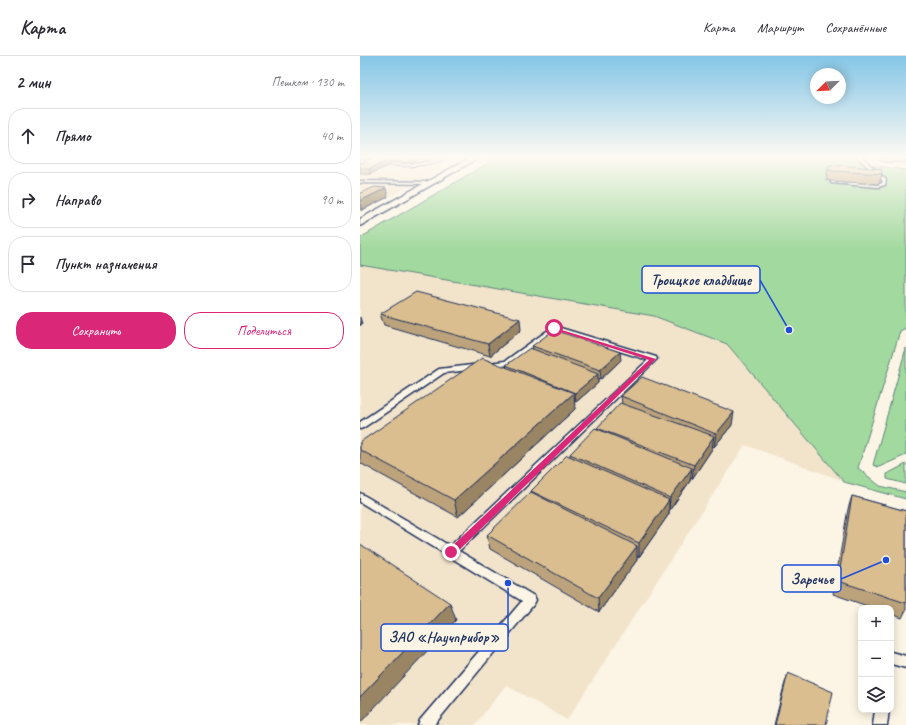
<!DOCTYPE html>
<html lang="ru">
<head>
<meta charset="utf-8">
<style>
	:root { --surface:#fff; --page:#f2f2f3; --text:#2b2b33; --muted:#7c7c81; --line:#e1e1e2; --accent:#db2777 }
	body { margin:0; font-family:Caveat,sans-serif; background:var(--page); color:var(--text) }
	.controls { position:absolute; right:12px; bottom:12px; display:grid; overflow:hidden; border-radius:8px; box-shadow:0 2px 10px #0003 }
	.controls button { width:36px; height:36px; display:grid; place-items:center; padding:0; border:0; border-bottom:1px solid var(--line); background:var(--surface); color:var(--text); font:20px sans-serif }
	.compass { position:absolute; left:450px; top:12px; width:36px; height:36px; border-radius:50%; background:var(--surface); box-shadow:0 2px 10px #0003; rotate:246deg }
	.stop { position:absolute; width:12px; height:12px; margin:-9px; border:3px solid #db2777; border-radius:50%; background:#fff }
	.stop.end { background:#db2777; border-color:#fff; box-shadow:0 1px 4px #0008 }
	.list { margin:0; padding:0; list-style:none }
	h2 { display:flex; justify-content:space-between; align-items:center; height:52px; margin:0; padding:0 16px; font-size:17px }
	h2 small { font-size:13px; font-weight:400; color:var(--muted) }
	.list li { display:grid; grid-template-columns:26px 1fr auto; gap:12px; align-items:center; box-sizing:border-box; height:56px; margin:0 8px 8px; padding:0 8px; border:1px solid var(--line); border-radius:16px }
	.list b { display:block; font-size:15px; white-space:nowrap }
	.list em { font-size:13px; font-style:normal; color:var(--muted) }
	.actions { display:flex; gap:8px; padding:12px 16px }
	.actions a { flex:1; padding:9px 0; border:1px solid var(--accent); border-radius:16px; text-align:center; font-size:14px; color:var(--accent) }
	.actions .main { background:var(--accent); color:#fff }
	.icon { flex:none; width:22px; height:22px; fill:none; stroke:currentColor; stroke-width:2; stroke-linecap:round; stroke-linejoin:round }
	.map { position:relative; flex:none; width:546px; height:669px; overflow:hidden }
	header { display:flex; align-items:center; gap:24px; box-sizing:border-box; height:56px; padding:0 20px; background:var(--surface); border-bottom:1px solid var(--line) }
	header strong { font-size:19px }
	nav { display:flex; gap:22px; margin-inline-start:auto; font-size:14px }
	main { display:flex }
	aside { flex:1; background:var(--surface) }
	.map>svg:first-child { display:block }
	.built { fill:#f2e4cb }
	.green { fill:#a2d99e; stroke:#5e847e }
	.lines { fill:none; stroke-linecap:round; stroke-linejoin:round }
	.lane-casing { stroke:#1b2f5e; stroke-width:3 }
	.street-casing { stroke:#1b2f5e; stroke-width:3 }
	.lane { fill:#fcf5e5; fill-rule:evenodd }
	.street { fill:#fcf5e5; fill-rule:evenodd }
	.wall { fill:#bca37b; stroke:#1b2f5e }
	.shaded-wall { fill:#998564; stroke:#1b2f5e }
	.building { fill:#dbbe8f; stroke:#1b2f5e }
	.route { fill:#db2777 }
	.leader { fill:none; stroke:#1d4ed8; stroke-width:1.5 }
	.callout-dot { fill:#1d4ed8; stroke:#fcf5e5; stroke-width:1.5 }
	.callout { fill:#fcf5e5; stroke:#1d4ed8; stroke-width:1.5 }
	.callout-label { font-size:15px; text-anchor:middle; font-weight:bold; fill:#1b2f5e }
</style>
</head>
<body>
<header>
<strong>Карта</strong>
<nav><a>Карта</a><a>Маршрут</a><a>Сохранённые</a></nav>
</header>
<main>
<aside>
<h2>2 мин<small>Пешком · 130 m</small></h2>
<ul class="list">
<li><svg class="icon" aria-label="ahead" viewBox="0 0 24 24"><path d="M12 20V5M6 11l6-6 6 6"/></svg><div><b>Прямо</b></div><em>40 m</em></li>
<li><svg class="icon" aria-label="right" viewBox="0 0 24 24"><path d="M7 20v-9h11M14 6l5 5-5 5"/></svg><div><b>Направо</b></div><em>90 m</em></li>
<li><svg class="icon" aria-label="arrive" viewBox="0 0 24 24"><path d="M6 21V4h12l-3 4 3 4H6"/></svg><div><b>Пункт назначения</b></div></li>
</ul>
<div class="actions"><a class="main">Сохранить</a><a>Поделиться</a></div>
</aside>
<div class="map">
<svg width="546" height="669" viewBox="0 0 546 669">
	<rect width="100%" height="100%" fill="#fcf5e5"/>
	<filter id="ink" filterUnits="userSpaceOnUse"><feTurbulence type="fractalNoise" baseFrequency=".025" numOctaves="2"/><feDisplacementMap in="SourceGraphic" scale="8" xChannelSelector="R" yChannelSelector="G"/><feConvolveMatrix kernelMatrix="1 2 1 2 8 2 1 2 1" color-interpolation-filters="sRGB"/></filter>
	<g filter="url(#ink)">
		<!-- built -->
		<g class="built">
			<path d="M0 102 87 111 0 156Z"/>
			<path d="M0 209 294 260 367 288 484 425 385 389 207 664 146 629 115 669H0Z"/>
		</g>
		<!-- green -->
		<g class="green">
			<path d="M140 100H505L510 109 546 114V272L540 275 498 412 520 430 546 436V443L484 426 367 288 294 260 0 209V182Z"/>
			<path d="M546 292V399L519 411 513 409Z"/>
			<path d="M546 408V428L527 423V418Z"/>
		</g>
		<g class="lines">
			<defs>
				<g id="lane">
					<path d="M45 100C56 100 67 102 78 102 82 102 86 100 91 100 62 115 31 109 0 106V104C26 107 50 111 76 104Z"/>
					<path d="M496 100H501L526 124 525 129 518 131 471 127V125H472L518 129 522 127 523 125Z"/>
					<path d="M0 125 69 126 71 127 69 128 0 127Z"/>
					<path d="M194 270 296 301 297 303 99 495 174 540 176 544 174 548 74 669H58L60 664 162 545 0 446V437L90 490 288 304 195 275 150 309 84 317 3 372 0 373V366L79 313 145 305Z"/>
					<path d="M531 596 546 600V612L531 608Z"/>
					<path d="M515 654H529L527 669H513Z"/>
				</g>
				<path id="street" d="M113 100H122L0 170V163Z"/>
			</defs>
			<!-- lane casing -->
			<use href="#lane" class="lane-casing"/>
			<!-- street casing -->
			<use href="#street" class="street-casing"/>
			<!-- lane -->
			<use href="#lane" class="lane"/>
			<!-- street -->
			<use href="#street" class="street"/>
		</g>
		<!-- wall -->
		<g class="wall">
			<path d="M0 100H59V103L50 107 29 105 30 109 10 118H0V108L12 103 0 102Z"/>
			<path d="M519 100H546V107L521 106Z"/>
			<path d="M469 109 522 118 519 128 471 125 466 124Z"/>
			<path d="M0 137 28 141 2 154H0Z"/>
			<path d="M20 258 161 274 130 300 24 269Z"/>
			<path d="M172 290 261 304 241 323 238 322V327L216 346 214 345 215 353 98 461 0 407V386L147 311 146 309 173 293Z"/>
			<path d="M261 340 372 369 354 391 352 390V393L332 423 331 422 330 425 309 455V458L279 501 277 500V504L239 556 130 493 127 479 172 437 171 435 210 401V398L237 373V372L262 347Z"/>
			<path d="M492 440 546 455V554L542 562 531 558V552H513L473 538 488 453Z"/>
			<path d="M428 617 466 669H414L424 630Z"/>
		</g>
		<!-- shaded-wall -->
		<g class="shaded-wall">
			<path d="M52 100H59V103L50 107 49 102Z"/>
			<path d="M29 104 30 109 10 118 9 113Z"/>
			<path d="M26 132 28 141 2 154 0 148V145Z"/>
			<path d="M0 261 2 268 0 270Z"/>
			<path d="M160 263 161 274 130 300 128 288Z"/>
			<path d="M260 296 261 304 241 323 240 314Z"/>
			<path d="M238 318V327L216 346 215 337Z"/>
			<path d="M214 337 215 353 98 461 94 444Z"/>
			<path d="M374 356 372 369 354 391 356 378Z"/>
			<path d="M354 380 352 393 332 423 334 409Z"/>
			<path d="M332 412 330 425 309 455 310 442Z"/>
			<path d="M309 444V458L279 501V487Z"/>
			<path d="M277 490V504L239 556 238 542Z"/>
			<path d="M90 547 96 564 0 667V641Z"/>
		</g>
		<!-- building -->
		<g class="building">
			<path d="M38 100H52L49 102Z"/>
			<path d="M546 100V102L522 100Z"/>
			<path d="M13 102 29 104 9 113 0 112V108Z"/>
			<path d="M469 109 480 110V109L521 113 522 118 473 115 468 114Z"/>
			<path d="M15 131 26 132 0 145V137Z"/>
			<path d="M56 236 160 263 128 288 20 258Z"/>
			<path d="M194 274 260 296 240 314 172 290Z"/>
			<path d="M170 292 238 318 215 337 146 309Z"/>
			<path d="M122 302 214 337 94 444 0 394V386Z"/>
			<path d="M282 321 374 356 356 378 261 340Z"/>
			<path d="M260 347 354 380 334 409 237 372Z"/>
			<path d="M235 372 332 412 310 442 210 398Z"/>
			<path d="M207 399 309 444 279 487 171 435Z"/>
			<path d="M171 436 277 490 238 542 127 479Z"/>
			<path d="M492 440 546 455V547L478 525Z"/>
			<path d="M0 488 90 547 0 641Z"/>
			<path d="M428 617 473 636 466 669H415Z"/>
		</g>
	</g>
	<!-- sky -->
	<linearGradient id="sky" x2="0" y2="1"><stop stop-color="#84c6e7"/><stop offset="0.52" stop-color="#fefaf3"/><stop offset="1" stop-color="#fefaf3" stop-opacity="0"/></linearGradient>
	<rect width="546" height="194" fill="url(#sky)"/>
	<!-- route -->
	<path class="route" d="M192 271 296 303 94 499H88L87 496 88 494 289 304 192 273Z"/>
	<!-- callouts -->
	<path class="leader" d="M429 274L400 224M526 504L481 523M148 527L148 581"/>
	<g class="callout-dot">
		<circle cx="429" cy="274" r="4"/>
		<circle cx="526" cy="504" r="4"/>
		<circle cx="148" cy="527" r="4"/>
	</g>
	<g class="callout">
		<rect x="282" y="210" width="118" height="27" rx="4"/>
		<rect x="422" y="509" width="59" height="27" rx="4"/>
		<rect x="21" y="568" width="127" height="27" rx="4"/>
	</g>
	<g class="callout-label">
		<text x="341" y="229">Троицкое кладбище</text>
		<text x="452" y="528">Заречье</text>
		<text x="84" y="586">ЗАО «Научприбор»</text>
	</g>
</svg>
<div class="controls">
<button>+</button>
<button>−</button>
<button><svg class="icon" aria-label="layers" viewBox="0 0 24 24"><path d="M12 4l9 5-9 5-9-5zM3 14l9 5 9-5"/></svg></button>
</div>
<svg class="compass" viewBox="-18 -18 36 36"><path d="M0-13l5 13h-10z" fill="#e53935"/><path d="M0 13l5-13h-10z" fill="#7c7c81"/></svg>
<div class="stop" style="left:194px;top:272px"></div>
<div class="stop end" style="left:91px;top:496px"></div>
</div>
</main>
</body>
</html>
